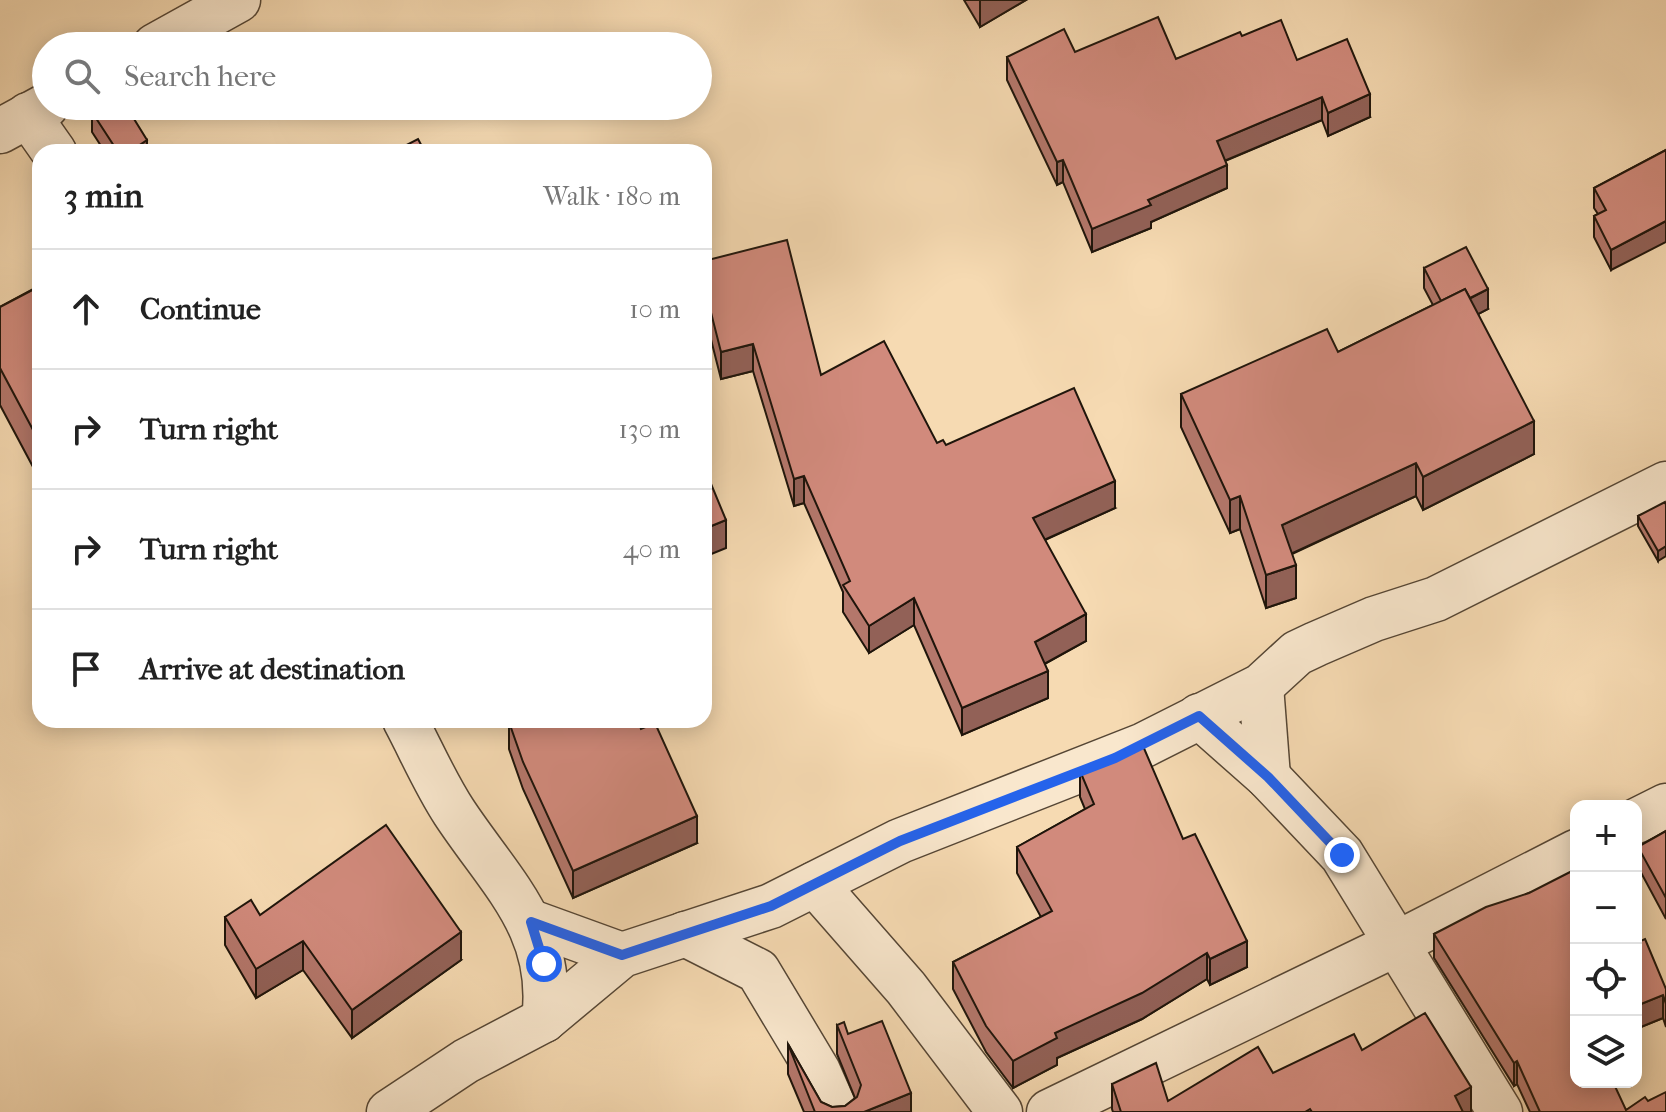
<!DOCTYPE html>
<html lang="en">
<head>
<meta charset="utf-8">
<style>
	:root { --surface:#fff; --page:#f6f6f6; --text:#222; --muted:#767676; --line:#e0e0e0 }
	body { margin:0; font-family:"IM FELL French Canon",serif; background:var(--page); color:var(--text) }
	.controls { position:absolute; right:24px; bottom:24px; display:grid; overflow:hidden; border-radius:16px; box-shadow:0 4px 20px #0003 }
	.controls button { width:72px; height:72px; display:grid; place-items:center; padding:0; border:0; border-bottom:2px solid var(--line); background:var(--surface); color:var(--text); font:40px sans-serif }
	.stop { position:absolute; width:24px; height:24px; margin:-18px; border:6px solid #2563eb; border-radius:50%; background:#fff }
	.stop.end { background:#2563eb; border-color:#fff; box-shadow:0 2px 8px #0008 }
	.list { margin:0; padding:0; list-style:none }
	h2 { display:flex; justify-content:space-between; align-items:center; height:104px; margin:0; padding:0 32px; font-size:34px }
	h2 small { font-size:26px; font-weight:400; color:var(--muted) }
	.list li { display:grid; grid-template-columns:52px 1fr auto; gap:24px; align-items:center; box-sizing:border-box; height:120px; padding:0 32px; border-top:2px solid var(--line) }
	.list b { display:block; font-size:30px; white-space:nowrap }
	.list em { font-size:26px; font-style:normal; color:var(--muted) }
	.icon { flex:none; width:44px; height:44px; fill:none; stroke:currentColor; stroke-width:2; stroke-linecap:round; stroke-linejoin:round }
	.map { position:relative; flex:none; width:1666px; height:1112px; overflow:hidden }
	.search { position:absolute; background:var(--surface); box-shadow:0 4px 20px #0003; left:32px; top:32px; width:680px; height:88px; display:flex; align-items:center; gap:20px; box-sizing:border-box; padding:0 28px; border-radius:44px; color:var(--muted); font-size:30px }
	.panel { position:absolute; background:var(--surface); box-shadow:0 4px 20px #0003; left:32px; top:144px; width:680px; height:584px; border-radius:24px }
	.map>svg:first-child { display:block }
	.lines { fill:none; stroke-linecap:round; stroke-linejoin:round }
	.minor-casing { stroke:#554635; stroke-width:47 }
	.minor { stroke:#f9e7cd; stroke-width:44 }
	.wall { fill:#b4776b; stroke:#1f150b; stroke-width:2 }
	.shaded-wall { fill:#926157; stroke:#1f150b; stroke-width:2 }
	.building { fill:#d18a7c; stroke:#1f150b; stroke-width:2 }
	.route { stroke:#2563eb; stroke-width:10 }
</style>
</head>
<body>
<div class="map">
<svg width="1666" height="1112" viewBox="0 0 1666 1112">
	<rect width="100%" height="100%" fill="#f6dab2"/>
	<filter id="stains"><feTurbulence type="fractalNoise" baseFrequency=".0025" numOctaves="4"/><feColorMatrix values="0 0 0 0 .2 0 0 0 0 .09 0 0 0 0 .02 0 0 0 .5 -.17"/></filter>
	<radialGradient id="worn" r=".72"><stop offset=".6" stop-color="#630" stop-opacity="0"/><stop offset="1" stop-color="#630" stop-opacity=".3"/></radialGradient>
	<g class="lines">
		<defs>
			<g id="minor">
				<path d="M155 46 238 0"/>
				<path d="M28 115 54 152"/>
				<path d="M0 131 46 106"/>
				<path d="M1261 686 1268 777"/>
				<path d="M1199 716 1268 777 1342 855 1500 1112"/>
				<path d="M405 720C421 750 435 783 454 812 500 882 556 929 544 1020"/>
				<path d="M1636 821 1666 806"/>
				<path d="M815 884 906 988 1000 1112"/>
				<path d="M531 922 622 955"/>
				<path d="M685 934 758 971 818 1071 836 1112"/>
				<path d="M389 1112 466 1061 544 1020 622 955 771 906 900 841 1144 745 1261 686 1297 653 1316 644 1374 619 1436 599 1666 484"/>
				<path d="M1049 1112 1398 943 1576 852"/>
			</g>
		</defs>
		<!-- minor casing -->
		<use href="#minor" class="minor-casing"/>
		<!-- minor -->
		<use href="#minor" class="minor"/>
	</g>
	<!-- wall -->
	<g class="wall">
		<path d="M964 0H1026L980 27Z"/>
		<path d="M1242 36 1297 60 1370 117 1328 136 1322 120 1225 161 1227 188 1151 222V228L1092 252 1063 182 1057 185 1007 80V57L1075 52 1176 59Z"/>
		<path d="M92 112 147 152H105L92 132Z"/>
		<path d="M1666 150 1611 270 1594 237V216L1598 214 1594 208V188Z"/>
		<path d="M704 261 821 375 937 443 1115 508 1045 540 1086 641 1045 664 1048 698 962 735 914 625 869 653 843 612V592L804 503 794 506 753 371 721 379 704 312Z"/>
		<path d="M1424 268 1488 309 1478 314 1534 454 1423 510 1416 496 1292 554 1296 598 1266 608 1240 529 1230 533 1181 427V394L1338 352 1433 305 1424 288Z"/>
		<path d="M39 277H40V480L0 405V307L39 286Z"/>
		<path d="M1666 505 1658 561 1638 526V516Z"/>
		<path d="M509 722 697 843 573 898 523 789 509 749Z"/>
		<path d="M1080 771 1183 839 1247 967 1210 985 1207 979 1142 1019 1057 1058V1065L1013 1088 986 1052 953 989V962L1041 917 1017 873V847L1085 809 1080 797Z"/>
		<path d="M1666 831V919L1638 867V847Z"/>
		<path d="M1529 893 1576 1082 1626 1110 1648 1101 1666 1112H1530L1517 1084 1514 1086 1434 958V934Z"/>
		<path d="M260 915 461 960 352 1038 303 970 256 998 225 945V917Z"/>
		<path d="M1636 943 1666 989V1027L1663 1018 1636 1029Z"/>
		<path d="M837 1025 848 1034 911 1112H804L788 1074V1044L821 1102 832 1107 845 1106 855 1098 837 1054Z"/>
		<path d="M1362 1050 1471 1112H1113L1112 1109V1084L1168 1101Z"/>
	</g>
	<!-- shaded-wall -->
	<g class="shaded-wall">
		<path d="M980 0H1026L980 27Z"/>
		<path d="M1370 94V117L1328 136V113Z"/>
		<path d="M1322 97V120L1217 164V141Z"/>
		<path d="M147 140V152H129Z"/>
		<path d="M1063 160V182L1057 185V162Z"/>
		<path d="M1227 165V188L1151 222V228L1092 252V229L1148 200Z"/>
		<path d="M1666 221V242L1611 270V250Z"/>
		<path d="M1488 289V309L1446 331V311Z"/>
		<path d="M753 344V371L721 379V352Z"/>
		<path d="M1534 421V454L1423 510V477Z"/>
		<path d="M1416 463V496L1282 558V525Z"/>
		<path d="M804 476V503L794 506V479Z"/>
		<path d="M1115 481V508L1033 545V518Z"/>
		<path d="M1240 496V529L1230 533V500Z"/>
		<path d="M726 520V548L704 557V529Z"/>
		<path d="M1666 546V556L1658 561V551Z"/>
		<path d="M1296 565V598L1266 608V575Z"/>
		<path d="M914 598V625L869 653V626Z"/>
		<path d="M1086 614V641L1035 669V642Z"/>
		<path d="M707 627V654L704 656V628Z"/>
		<path d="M1048 671V698L962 735V708Z"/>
		<path d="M697 816V843L573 898V871Z"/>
		<path d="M461 932V960L352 1038V1010Z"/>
		<path d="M303 941V970L256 998V969Z"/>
		<path d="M1247 941V967L1210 985V959Z"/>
		<path d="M1207 953V979L1142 1019 1057 1058V1065L1013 1088V1061L1055 1033Z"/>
		<path d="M1663 995V1018L1636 1029V1006Z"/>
		<path d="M1517 1061V1084L1514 1086V1063Z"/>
		<path d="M1471 1087V1112H1455V1096Z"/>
		<path d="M911 1093V1112H864Z"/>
	</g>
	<!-- building -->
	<g class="building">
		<path d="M1158 17 1176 59 1240 32 1242 36 1281 20 1297 60 1347 39 1370 94 1328 113 1322 97 1217 141 1227 165 1148 200 1151 205 1092 229 1063 160 1057 162 1007 57 1064 29 1075 52Z"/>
		<path d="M101 106H126L147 140 129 152H118L92 112Z"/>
		<path d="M418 139 425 152H393Z"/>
		<path d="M1666 150V221L1611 250 1594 216 1606 210 1594 188Z"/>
		<path d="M787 240 821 375 884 341 937 443 943 440 946 445 1074 388 1115 481 1033 518 1086 614 1035 642 1048 671 962 708 914 598 869 626 843 585 850 581 804 476 794 479 753 344 721 352 704 285V261Z"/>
		<path d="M1466 247 1488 289 1470 298 1465 289 1441 301 1424 268Z"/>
		<path d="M40 286V443L0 368V307Z"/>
		<path d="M1465 289 1534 421 1423 477 1416 463 1282 525 1296 565 1266 575 1240 496 1230 500 1181 394 1327 329 1338 352Z"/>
		<path d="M704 467 726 520 704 529Z"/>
		<path d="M1665 502 1666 505V546L1658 551 1638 516Z"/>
		<path d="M516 720H638L641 729 655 723 697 816 573 871 523 762 509 722Z"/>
		<path d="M1143 746 1183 839 1195 834 1247 941 1210 959 1207 953 1142 993 1055 1033 1057 1038 1013 1061 986 1026 953 962 1052 911 1017 847 1094 804 1080 771Z"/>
		<path d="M386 825 461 932 352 1010 303 941 256 969 225 917 251 900 260 915Z"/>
		<path d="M1666 831V898L1638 847Z"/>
		<path d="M1576 869V1082H1613L1626 1110 1645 1097 1648 1101 1666 1092V1112H1540L1517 1061 1514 1063 1434 934 1486 907 1529 893Z"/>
		<path d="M1645 939 1666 989V1004L1663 995 1636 1006V943Z"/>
		<path d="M1425 1013 1471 1087 1455 1096 1463 1112H1312L1310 1109 1305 1112H1121L1112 1084 1156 1063 1168 1101 1258 1047 1273 1073 1354 1034 1362 1050Z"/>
		<path d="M882 1021 911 1093 864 1112H815L788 1044 821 1102 832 1107 845 1106 857 1097 861 1085 837 1025 844 1022 848 1034Z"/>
	</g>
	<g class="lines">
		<!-- route -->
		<path class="route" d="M544 964 531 922 622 955 771 906 900 841 1115 758 1199 716 1268 777 1342 855"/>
	</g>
	<rect width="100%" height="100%" filter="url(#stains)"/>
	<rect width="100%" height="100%" fill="url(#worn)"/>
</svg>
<div class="controls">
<button>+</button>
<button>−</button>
<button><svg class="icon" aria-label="locate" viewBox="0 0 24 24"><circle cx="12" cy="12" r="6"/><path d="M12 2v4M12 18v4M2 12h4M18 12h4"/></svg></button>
<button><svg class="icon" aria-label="layers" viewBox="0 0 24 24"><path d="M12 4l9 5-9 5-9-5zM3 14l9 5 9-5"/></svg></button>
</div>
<div class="stop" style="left:544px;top:964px"></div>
<div class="stop end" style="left:1342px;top:855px"></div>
<div class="search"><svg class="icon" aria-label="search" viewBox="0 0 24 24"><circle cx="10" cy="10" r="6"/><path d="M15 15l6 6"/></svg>Search here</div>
<section class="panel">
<h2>3 min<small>Walk · 180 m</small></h2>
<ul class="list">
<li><svg class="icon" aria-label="ahead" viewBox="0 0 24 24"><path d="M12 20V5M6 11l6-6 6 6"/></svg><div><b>Continue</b></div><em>10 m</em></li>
<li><svg class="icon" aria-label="right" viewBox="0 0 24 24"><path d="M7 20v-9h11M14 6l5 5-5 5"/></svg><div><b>Turn right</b></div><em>130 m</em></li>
<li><svg class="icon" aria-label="right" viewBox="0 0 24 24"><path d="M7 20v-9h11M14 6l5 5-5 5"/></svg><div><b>Turn right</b></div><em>40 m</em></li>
<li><svg class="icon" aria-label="arrive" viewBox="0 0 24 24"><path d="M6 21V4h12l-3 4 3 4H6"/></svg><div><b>Arrive at destination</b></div></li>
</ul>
</section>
</div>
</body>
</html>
